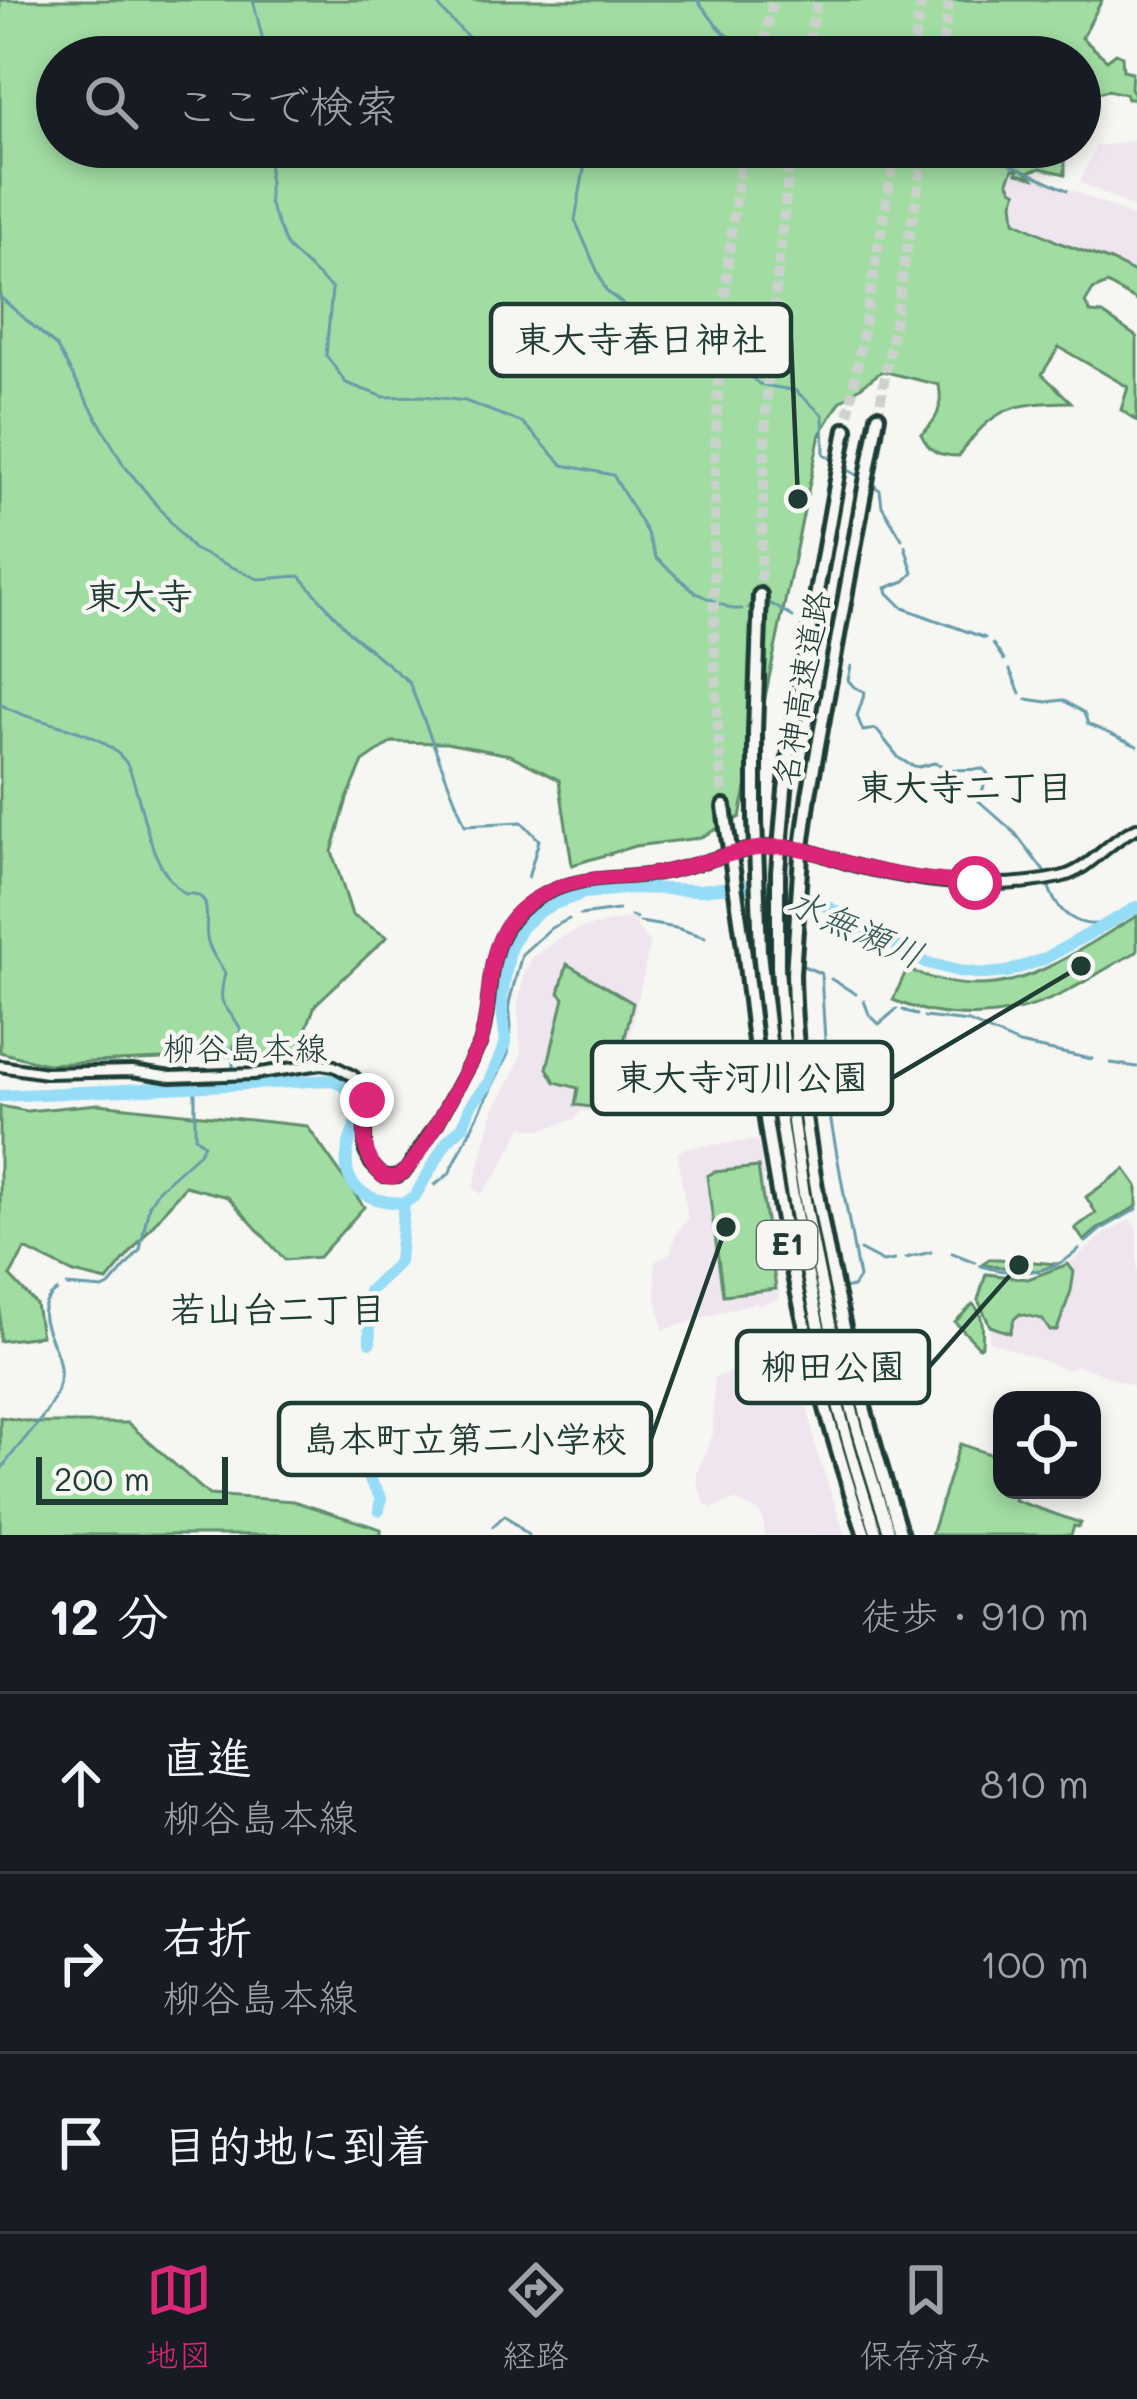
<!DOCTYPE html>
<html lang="ja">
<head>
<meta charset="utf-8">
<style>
	:root { --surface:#171b24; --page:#20242c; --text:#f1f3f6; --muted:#9ea1a6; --line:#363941; --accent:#db2777 }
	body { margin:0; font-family:Mali,"Klee One",sans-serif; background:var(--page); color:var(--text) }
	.controls { position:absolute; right:36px; bottom:36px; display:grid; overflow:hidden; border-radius:24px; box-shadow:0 6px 18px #0003 }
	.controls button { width:108px; height:108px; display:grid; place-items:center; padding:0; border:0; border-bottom:3px solid var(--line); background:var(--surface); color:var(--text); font:60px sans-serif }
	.scale { position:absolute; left:36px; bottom:30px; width:192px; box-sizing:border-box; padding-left:12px; border:6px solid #1f3d34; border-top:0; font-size:33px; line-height:42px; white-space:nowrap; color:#1f3d34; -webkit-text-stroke:9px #f6f6f2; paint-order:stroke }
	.stop { position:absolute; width:36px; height:36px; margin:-27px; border:9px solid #db2777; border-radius:50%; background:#fff }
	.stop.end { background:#db2777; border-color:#fff; box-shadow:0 3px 12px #0008 }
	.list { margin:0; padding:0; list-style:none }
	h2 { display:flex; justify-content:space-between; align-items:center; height:156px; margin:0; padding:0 48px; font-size:51px }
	h2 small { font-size:39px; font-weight:400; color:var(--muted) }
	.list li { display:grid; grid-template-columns:78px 1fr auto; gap:36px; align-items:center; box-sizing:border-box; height:180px; padding:0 48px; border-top:3px solid var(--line) }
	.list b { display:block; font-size:45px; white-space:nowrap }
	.list p { margin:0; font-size:39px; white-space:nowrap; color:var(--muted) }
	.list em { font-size:39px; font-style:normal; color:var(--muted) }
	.icon { flex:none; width:66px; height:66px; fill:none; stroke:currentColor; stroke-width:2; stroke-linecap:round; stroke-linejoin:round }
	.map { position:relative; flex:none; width:1137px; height:1535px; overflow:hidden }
	.search { position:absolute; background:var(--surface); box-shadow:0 6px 18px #0003; left:36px; right:36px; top:36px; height:132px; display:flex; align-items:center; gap:30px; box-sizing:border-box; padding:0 42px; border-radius:66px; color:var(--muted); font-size:45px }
	.sheet { height:696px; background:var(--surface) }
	nav { display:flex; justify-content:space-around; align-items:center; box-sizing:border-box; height:168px; border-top:3px solid var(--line); background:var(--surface); font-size:33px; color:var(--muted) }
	nav a { display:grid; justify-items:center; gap:6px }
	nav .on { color:var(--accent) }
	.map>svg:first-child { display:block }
	.built { fill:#efe5ef }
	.green { fill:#a1dda3; stroke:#608d6c; stroke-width:3 }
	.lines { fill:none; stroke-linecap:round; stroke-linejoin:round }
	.stream { stroke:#669ca9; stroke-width:3 }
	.river { stroke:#95dcf7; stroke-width:12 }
	.highway-tunnel { stroke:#cbd1cc; stroke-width:10; stroke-dasharray:10 5; stroke-linecap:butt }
	.secondary-casing { stroke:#1f3d34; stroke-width:16 }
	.highway-casing { stroke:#1f3d34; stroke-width:20 }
	.secondary { stroke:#f6f6f2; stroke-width:8 }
	.highway { stroke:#f6f6f2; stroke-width:10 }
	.highway-bridge-casing { stroke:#1f3d34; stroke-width:20; stroke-linecap:butt }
	.highway-bridge { stroke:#f6f6f2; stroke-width:10 }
	.route { stroke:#db2777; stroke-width:15 }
	.labels { text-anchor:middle; stroke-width:9; stroke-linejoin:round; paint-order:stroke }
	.shield { fill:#f6f6f2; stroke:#60746d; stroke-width:3 }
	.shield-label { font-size:30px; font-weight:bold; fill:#1f3d34 }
	.street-label { font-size:33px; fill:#1f3d34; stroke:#f6f6f2 }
	.neighbourhood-label { font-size:36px; font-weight:bold; fill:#1f3d34; stroke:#f6f6f2 }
	.water-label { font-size:36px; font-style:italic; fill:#375d5b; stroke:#f6f6f2 }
	.leader { fill:none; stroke:#1f3d34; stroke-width:4.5 }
	.callout-dot { fill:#1f3d34; stroke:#f6f6f2; stroke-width:4.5 }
	.callout { fill:#f6f6f2; stroke:#1f3d34; stroke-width:4.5 }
	.callout-label { font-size:36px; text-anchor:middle; font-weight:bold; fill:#1f3d34 }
</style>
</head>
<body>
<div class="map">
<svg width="1137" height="1535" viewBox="0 0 1137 1535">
	<rect width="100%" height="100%" fill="#f6f6f2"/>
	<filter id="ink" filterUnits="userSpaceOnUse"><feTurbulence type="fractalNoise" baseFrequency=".00833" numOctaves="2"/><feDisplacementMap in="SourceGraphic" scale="24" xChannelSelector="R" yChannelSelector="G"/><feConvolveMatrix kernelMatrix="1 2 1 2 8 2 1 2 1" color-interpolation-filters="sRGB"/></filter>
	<g filter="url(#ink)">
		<!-- built -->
		<g class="built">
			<path d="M1137 141V209L1080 182 1096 146Z"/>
			<path d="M1003 167 1034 174 1137 218V278L1016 221Z"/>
			<path d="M635 917 637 928 650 943 638 1000 634 999 637 1001 630 1038 610 1111H581L573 1120 543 1129 522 1127 499 1171 481 1194 473 1188 493 1111 513 1075 521 1054 518 1006 524 974 533 957 558 939 582 928Z"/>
			<path d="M758 1140 780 1299 758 1305 756 1302 663 1330 656 1296 655 1262 671 1252 675 1235 688 1218 677 1153 684 1148Z"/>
			<path d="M1130 1220 1137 1227V1387L1077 1365 1068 1370 989 1341 990 1326 1009 1333 1014 1319 1020 1313 1042 1319 1050 1330 1074 1273 1068 1264 1104 1234Z"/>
			<path d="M789 1331 798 1360 816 1449 845 1535H765L762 1516 756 1510 735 1500 711 1508 705 1504 697 1482V1472L713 1434 714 1377 725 1375 740 1367 755 1344 764 1338Z"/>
		</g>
		<!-- green -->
		<g class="green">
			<path d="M0 0H1102L1082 38 1107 60 1116 53 1122 56 1123 70 1132 72 1131 88 1137 99H1127L1125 94 1108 90 1095 94 1080 80V57H57V147H1065V174L1041 168 1027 172 1032 177 1017 173 1018 170 1013 169 1008 181 1012 189 1017 192 1013 202 1015 221 1060 243 1111 261 1137 274V301L1107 284 1093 290 1085 303 1091 313 1103 314 1137 337V421L1121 410 1128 387 1059 347 1042 374 1071 402C1012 403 993 407 959 456 939 456 929 452 921 434 938 420 943 407 939 385L882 371 840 402 820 434 740 817 699 838 635 846 572 865 559 780 510 755 446 743 392 742 363 762 347 799 332 852 352 915 387 937 315 1005 296 1057 233 1056 46 1064 0 1052Z"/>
			<path d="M1137 916V952C1112 964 1089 980 1064 993 1011 1020 948 1023 893 1000L907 969C1004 1012 1057 961 1137 916Z"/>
			<path d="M567 964 633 1003 608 1109 575 1105 578 1088 555 1082 547 1068 564 998 559 993Z"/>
			<path d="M98 1104 307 1126 364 1207 319 1257 285 1260 228 1197 185 1186 107 1281 74 1273 25 1249 10 1276 36 1304 41 1336 0 1341V1106L27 1111Z"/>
			<path d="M758 1167 776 1289 723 1295 707 1176 714 1172Z"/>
			<path d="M1125 1169 1137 1186V1206L1098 1229 1084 1241 1075 1228 1096 1213 1086 1197Z"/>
			<path d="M989 1259H998L1058 1264 1038 1271 982 1265Z"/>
			<path d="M1068 1264 1074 1272 1071 1291 1057 1330 1050 1331 1042 1319 1020 1314 1014 1319 1010 1333 990 1326 978 1300 986 1274 1028 1279Z"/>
			<path d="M973 1304C984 1314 983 1330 982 1345L979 1347 955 1322Z"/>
			<path d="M0 1417 40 1423H128L209 1495 293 1501 381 1529V1535H0Z"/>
			<path d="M960 1444 1002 1458V1490H1017L1014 1500 1081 1523 1079 1527 1074 1526 1071 1535H931Z"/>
		</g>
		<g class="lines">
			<!-- stream -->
			<g class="stream">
				<path d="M253 0 267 57"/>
				<path d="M435 0 443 12 479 48 545 49 553 57"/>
				<path d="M697 0C707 11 717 30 731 37 752 47 789 46 809 57"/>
				<path d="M269 147V203L287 247 332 289 326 355 346 383 384 397 424 396 465 401 523 423 563 465 613 475 647 533 656 558 696 593 732 609H742"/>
				<path d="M588 147 575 220 606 291 662 335 730 358 759 384 796 391 823 415 824 454 833 460"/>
				<path d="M973 147 1067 190"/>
				<path d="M0 297 56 346 123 464 193 549 258 579 300 576 349 632 409 682 465 825 522 822 539 840 528 878"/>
				<path d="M845 468 860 477"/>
				<path d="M872 485 880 490 882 506 902 539"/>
				<path d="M905 546 913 573 905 581 886 588 888 593 903 608 985 638"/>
				<path d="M768 602 793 617"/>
				<path d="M748 608 752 607"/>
				<path d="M801 623 804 625"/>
				<path d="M993 644 1004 660"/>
				<path d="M851 666 848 680 854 687 865 692 857 716 863 731 876 729 899 758 910 765 919 767 934 763 954 770 984 769 988 774 979 801 1015 833 1046 874"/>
				<path d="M1010 670 1020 693"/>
				<path d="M1027 699 1047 702 1063 700 1084 713 1088 724 1137 746"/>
				<path d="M0 704C38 727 95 724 125 761 132 771 134 784 138 796 147 830 155 872 185 894 215 891 204 919 207 938 209 950 218 962 225 973 217 1010 223 999 241 1029L233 1048V1071"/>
				<path d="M1048 884C1056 912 1078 931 1109 922"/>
				<path d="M536 905 541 911"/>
				<path d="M580 915 618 910"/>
				<path d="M631 916 636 918"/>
				<path d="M640 922 676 928 705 937"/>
				<path d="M784 958 820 973"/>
				<path d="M821 974 827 1074 822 1091"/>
				<path d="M831 979 856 994"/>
				<path d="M864 1001 869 1014 879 1024 897 1009"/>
				<path d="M903 1010 917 1015"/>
				<path d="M924 1017 969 1022 1019 1044 1092 1059"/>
				<path d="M1111 1063 1137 1067"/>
				<path d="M827 1099 859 1278 853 1287 842 1289"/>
				<path d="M435 1185 449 1174 508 1054 511 1027 509 1003 522 954 551 928 569 919"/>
				<path d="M1086 1242 1100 1230 1137 1209"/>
				<path d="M860 1250 883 1262 894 1260"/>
				<path d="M952 1253 975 1262"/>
				<path d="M906 1258 931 1252"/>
				<path d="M981 1266C1015 1276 1053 1275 1079 1249"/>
				<path d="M67 1286 103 1289 109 1286 140 1250 149 1205 159 1189 199 1153 204 1144 195 1137V1086"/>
				<path d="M0 1472C18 1440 56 1414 60 1377 64 1345 23 1315 57 1291"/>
				<path d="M493 1526 505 1515 528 1535"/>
			</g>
			<!-- river -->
			<g class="river">
				<path d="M0 1096 332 1080C344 1086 357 1093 358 1107 360 1118 352 1133 349 1144 338 1187 366 1202 404 1203L415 1196 447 1141 463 1126 471 1105 488 1084 506 1042 501 1002 510 949 521 928 537 913 554 904 584 893 634 888 699 890 743 886 802 896 828 907 924 962 958 971 985 974 1007 972 1044 959 1137 907"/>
				<path d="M370 1342 369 1291 399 1262 404 1203"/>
				<path d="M349 1448 381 1498 379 1510"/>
			</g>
			<!-- highway-tunnel -->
			<g class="highway-tunnel">
				<path d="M761 57 773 0"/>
				<path d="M806 57 817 0"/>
				<path d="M911 57 922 0"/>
				<path d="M940 57 950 0"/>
				<path d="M878 416 925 147"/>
				<path d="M846 429 896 147"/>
				<path d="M760 595 768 364 791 147"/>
				<path d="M724 806C715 715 713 623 714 531 715 402 723 275 743 147"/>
			</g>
			<defs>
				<path id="secondary" d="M0 1066 46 1073 132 1071 171 1077 253 1074 321 1064 334 1066 353 1076 361 1084 365 1092V1152L371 1164 383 1176H398L406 1170 438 1122 480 1044C494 1003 483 958 511 921 524 904 544 893 564 886 593 876 624 879 654 874 702 867 749 840 798 848 819 852 839 862 860 867 924 883 995 891 1060 877 1091 870 1108 840 1137 828"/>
				<g id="highway">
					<path d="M785 790 793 727 846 429"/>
					<path d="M809 795 878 416"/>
					<path d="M724 806 727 829"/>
					<path d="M755 820V731L760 595"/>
					<path d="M744 947C765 1147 799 1344 865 1535"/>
					<path d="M760 951C780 1149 813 1346 877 1535"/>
					<path d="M778 966C789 1159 829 1352 890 1535"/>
					<path d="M793 974C794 1042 803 1109 814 1176 834 1298 864 1417 901 1535"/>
				</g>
			</defs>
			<!-- secondary casing -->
			<use href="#secondary" class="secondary-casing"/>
			<!-- highway casing -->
			<use href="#highway" class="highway-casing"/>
			<!-- secondary -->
			<use href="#secondary" class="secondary"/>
			<!-- highway -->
			<use href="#highway" class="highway"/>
			<defs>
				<g id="highway-bridge">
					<path d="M755 820 760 951"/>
					<path d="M727 829 744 947"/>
					<path d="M778 966V872L785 790"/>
					<path d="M793 974 801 855 809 795"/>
				</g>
			</defs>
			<!-- highway-bridge casing -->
			<use href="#highway-bridge" class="highway-bridge-casing"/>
			<!-- highway-bridge -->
			<use href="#highway-bridge" class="highway-bridge"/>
		</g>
	</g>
	<g class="lines" filter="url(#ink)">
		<!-- route -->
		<path class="route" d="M367 1100C364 1129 359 1155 383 1176 392 1177 393 1179 401 1174 421 1161 465 1070 480 1044 493 1003 483 958 510 921 523 904 543 893 563 886 592 876 623 879 653 874 701 867 747 841 796 848 817 851 837 861 858 866 896 876 935 881 975 883"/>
	</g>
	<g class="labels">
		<!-- shield labels -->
		<rect class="shield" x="757" y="1221" width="60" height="48" rx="9"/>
		<g class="shield-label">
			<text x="787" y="1255">E1</text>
		</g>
		<!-- street labels -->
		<g class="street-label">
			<text transform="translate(801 688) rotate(-80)" y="12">名神高速道路</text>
			<text x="245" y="1060">柳谷島本線</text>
		</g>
		<!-- neighbourhood labels -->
		<g class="neighbourhood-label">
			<text x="139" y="609">東大寺</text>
			<text x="965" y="800">東大寺二丁目</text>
			<text x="278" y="1322">若山台二丁目</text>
		</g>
		<!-- water labels -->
		<g class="water-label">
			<text transform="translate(856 928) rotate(24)" y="13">水無瀬川</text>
		</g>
	</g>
	<!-- callouts -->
	<path class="leader" d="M798 499L791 340M1081 966L892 1078M1019 1265L929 1367M726 1227L651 1439"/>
	<g class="callout-dot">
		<circle cx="798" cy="499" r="12"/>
		<circle cx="1081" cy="966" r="12"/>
		<circle cx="1019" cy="1265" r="12"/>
		<circle cx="726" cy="1227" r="12"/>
	</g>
	<g class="callout">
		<rect x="491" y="304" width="300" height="72" rx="12"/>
		<rect x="592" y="1042" width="300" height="72" rx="12"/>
		<rect x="737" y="1331" width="192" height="72" rx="12"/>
		<rect x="279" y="1403" width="372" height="72" rx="12"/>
	</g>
	<g class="callout-label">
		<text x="641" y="352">東大寺春日神社</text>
		<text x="742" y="1090">東大寺河川公園</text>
		<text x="833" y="1379">柳田公園</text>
		<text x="465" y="1452">島本町立第二小学校</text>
	</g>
</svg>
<div class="controls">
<button><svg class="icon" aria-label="locate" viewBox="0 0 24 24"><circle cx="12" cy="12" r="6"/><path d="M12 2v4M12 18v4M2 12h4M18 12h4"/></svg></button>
</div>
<div class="scale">200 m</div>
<div class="stop" style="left:975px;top:883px"></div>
<div class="stop end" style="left:367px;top:1100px"></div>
<div class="search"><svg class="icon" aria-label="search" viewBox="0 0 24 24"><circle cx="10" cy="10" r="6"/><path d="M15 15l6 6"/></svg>ここで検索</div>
</div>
<section class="sheet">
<h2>12 分<small>徒歩 · 910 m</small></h2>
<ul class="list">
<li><svg class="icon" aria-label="ahead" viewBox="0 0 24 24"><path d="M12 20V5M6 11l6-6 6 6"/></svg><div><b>直進</b><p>柳谷島本線</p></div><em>810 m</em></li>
<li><svg class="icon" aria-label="right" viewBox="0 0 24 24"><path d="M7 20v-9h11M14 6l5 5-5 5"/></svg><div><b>右折</b><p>柳谷島本線</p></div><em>100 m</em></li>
<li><svg class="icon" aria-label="arrive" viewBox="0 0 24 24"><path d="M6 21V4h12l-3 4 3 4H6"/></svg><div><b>目的地に到着</b></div></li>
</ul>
</section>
<nav>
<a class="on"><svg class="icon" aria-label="map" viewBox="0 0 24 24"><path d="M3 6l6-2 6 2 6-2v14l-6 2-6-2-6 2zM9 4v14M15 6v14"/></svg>地図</a>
<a><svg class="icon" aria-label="directions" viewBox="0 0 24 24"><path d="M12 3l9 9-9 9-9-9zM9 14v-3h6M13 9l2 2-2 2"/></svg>経路</a>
<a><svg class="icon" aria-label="saved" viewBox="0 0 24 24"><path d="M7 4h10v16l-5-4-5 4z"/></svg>保存済み</a>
</nav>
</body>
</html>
